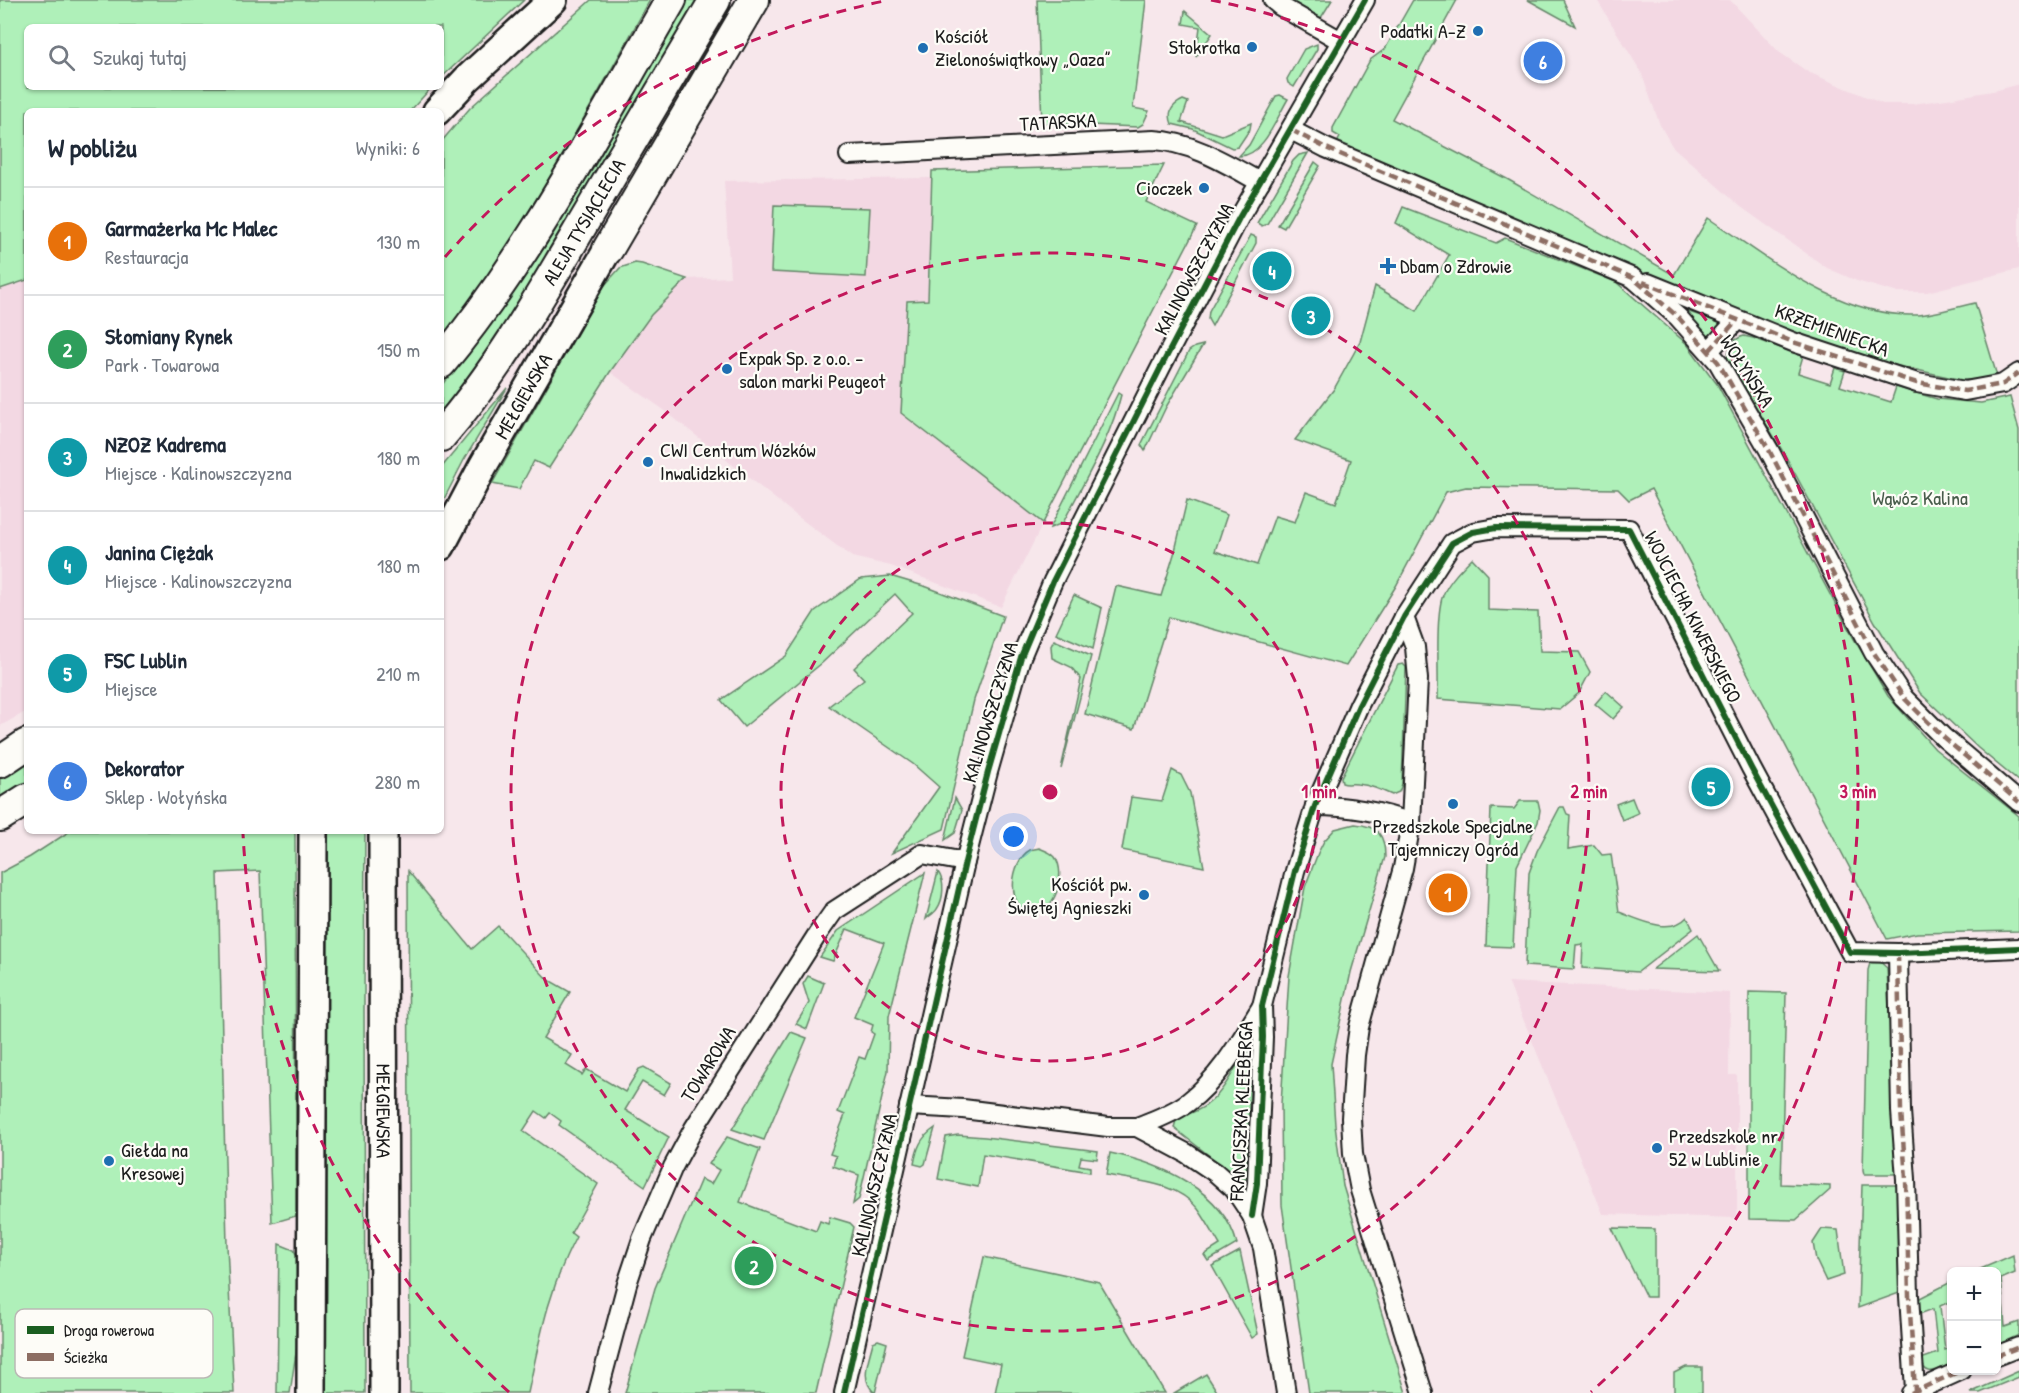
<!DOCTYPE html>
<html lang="pl">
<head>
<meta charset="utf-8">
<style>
	:root { --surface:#fff; --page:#f2f2f3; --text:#1f2937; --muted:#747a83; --line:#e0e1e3; --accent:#2563eb }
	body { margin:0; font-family:"Patrick Hand",sans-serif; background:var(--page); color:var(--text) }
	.controls { position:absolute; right:18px; bottom:18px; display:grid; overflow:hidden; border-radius:9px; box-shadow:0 2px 4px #0004 }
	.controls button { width:54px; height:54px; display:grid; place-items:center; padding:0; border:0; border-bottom:2px solid var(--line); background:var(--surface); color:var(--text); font:30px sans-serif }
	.you { position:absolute; left:1014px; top:837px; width:21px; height:21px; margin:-15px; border:4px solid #fff; border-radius:50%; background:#1a73e8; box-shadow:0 0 0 9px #1a73e833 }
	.badge { display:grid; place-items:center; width:39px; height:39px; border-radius:50%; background:var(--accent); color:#fff; font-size:20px; font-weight:700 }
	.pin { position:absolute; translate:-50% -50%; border:3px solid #fff; box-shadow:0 2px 6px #0006 }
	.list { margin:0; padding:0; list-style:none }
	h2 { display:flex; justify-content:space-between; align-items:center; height:78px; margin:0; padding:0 24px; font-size:26px }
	h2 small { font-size:20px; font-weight:400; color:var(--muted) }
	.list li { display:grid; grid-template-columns:39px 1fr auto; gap:18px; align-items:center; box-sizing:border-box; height:108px; padding:0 24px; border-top:2px solid var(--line) }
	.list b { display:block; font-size:22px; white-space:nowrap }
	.list p { margin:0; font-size:20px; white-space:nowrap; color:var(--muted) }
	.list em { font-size:20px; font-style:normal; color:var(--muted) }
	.icon { flex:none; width:33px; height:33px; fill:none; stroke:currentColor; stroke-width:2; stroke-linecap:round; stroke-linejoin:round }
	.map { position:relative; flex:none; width:2019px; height:1393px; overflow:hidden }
	.search { position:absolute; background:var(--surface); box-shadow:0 2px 4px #0004; left:24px; top:24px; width:420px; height:66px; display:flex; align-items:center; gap:15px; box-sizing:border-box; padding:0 21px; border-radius:9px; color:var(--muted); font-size:22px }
	.panel { position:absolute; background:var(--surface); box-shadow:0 2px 4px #0004; left:24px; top:108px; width:420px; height:726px; border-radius:9px }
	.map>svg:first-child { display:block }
	.built { fill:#f3d8e3 }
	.green { fill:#aff0b9; stroke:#66866a; stroke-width:1.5 }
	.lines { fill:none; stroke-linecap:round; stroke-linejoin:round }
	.street-casing { stroke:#1c1c1c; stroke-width:22 }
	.secondary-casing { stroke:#1c1c1c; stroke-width:32 }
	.primary-casing { stroke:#1c1c1c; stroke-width:34 }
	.street { stroke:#fdfcf7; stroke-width:18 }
	.secondary { stroke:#fdfcf7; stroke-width:27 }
	.primary { stroke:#fdfcf7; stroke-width:30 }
	.quiet { stroke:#8d6e63; stroke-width:4.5; stroke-dasharray:9 4.5; stroke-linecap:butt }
	.cycleway-casing { stroke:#fdfcf7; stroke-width:10 }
	.cycleway { stroke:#1b5e20; stroke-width:6 }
	.ring { fill:none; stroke:#c2185b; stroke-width:3; stroke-dasharray:10 8 }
	.poi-dot { fill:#1f6fb2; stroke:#fdfcf7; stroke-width:2 }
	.labels { text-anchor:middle; stroke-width:4.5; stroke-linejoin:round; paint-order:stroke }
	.poi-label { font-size:20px; fill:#1c1c1c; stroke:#fdfcf7; text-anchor:start }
	.street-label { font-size:20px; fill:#1c1c1c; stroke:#fdfcf7 }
	.park-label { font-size:20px; fill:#485c4b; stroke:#fdfcf7 }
	.key { fill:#fdfcf7; stroke:#bab9b5; stroke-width:1.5 }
	.key-label { font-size:16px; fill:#1c1c1c }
	.centre { fill:#c2185b; stroke:#fdfcf7; stroke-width:3 }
	.ring-label { font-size:18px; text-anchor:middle; font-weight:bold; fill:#c2185b; stroke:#fdfcf7; stroke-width:4.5; stroke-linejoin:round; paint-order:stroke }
</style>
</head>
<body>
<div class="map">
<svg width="2019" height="1393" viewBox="0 0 2019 1393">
	<rect width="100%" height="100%" fill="#f7e7eb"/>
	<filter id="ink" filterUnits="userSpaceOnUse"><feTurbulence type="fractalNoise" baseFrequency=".0167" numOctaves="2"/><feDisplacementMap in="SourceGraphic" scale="12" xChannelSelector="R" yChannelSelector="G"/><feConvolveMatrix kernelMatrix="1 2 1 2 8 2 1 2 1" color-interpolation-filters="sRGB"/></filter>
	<g filter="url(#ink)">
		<!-- built -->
		<g class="built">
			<path d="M1597 0H1730L1779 52 1808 72 1883 104H1912L1947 99 1998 90 2019 84V269L1927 292H1895L1857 281 1827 268 1741 207 1672 146 1660 125 1641 72Z"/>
			<path d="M931 178 928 300 907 301 901 413 1043 523 1001 607 891 566 852 557 793 513 664 410 610 372 651 315 687 279 730 277 724 181Z"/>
			<path d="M27 280V711L0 726V289Z"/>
			<path d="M1508 982 1730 993 1729 1075H1737V1218L1603 1214Z"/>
		</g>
		<!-- green -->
		<g class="green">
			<path d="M0 0H524L441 78V27H27V87H432L410 111H27V280L0 289Z"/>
			<path d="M591 0H650C585 116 522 234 441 340V142L470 108Z"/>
			<path d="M687 0H700L585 200 483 361 441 415V386L516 287 594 167Z"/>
			<path d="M1037 0H1146L1133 108 1149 111 1143 124 1138 127 1042 123Z"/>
			<path d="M1285 0H1332L1319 21Z"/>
			<path d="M1413 0H1457L1392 119 1507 179 1674 275 1708 218C1768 258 1840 318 1917 315 1936 314 1956 307 1975 303L1997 376 1988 379 1962 380 1867 359 1670 285 1337 143 1340 137 1333 133V128L1370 60 1385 49Z"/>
			<path d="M1528 0H1563L1575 26Z"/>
			<path d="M1185 11 1212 34 1196 57 1200 27 1183 24Z"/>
			<path d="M1317 44V49L1294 87 1288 83 1287 79 1304 49Z"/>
			<path d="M1280 95 1288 99C1277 117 1263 157 1239 156L1249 145 1276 96Z"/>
			<path d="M1183 100 1188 102 1181 122 1222 135 1251 123 1250 129 1238 147 1232 148 1193 129 1172 124C1167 112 1172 105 1183 100Z"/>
			<path d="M1308 153 1267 224 1262 226 1257 223 1293 161 1299 155Z"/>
			<path d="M1315 162 1320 166 1284 228 1278 225Z"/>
			<path d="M1164 165 1146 202 1197 226 1043 523 901 413 907 301 928 300 932 171Z"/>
			<path d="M774 205 870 208 866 277 771 272Z"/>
			<path d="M1403 207 1496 243 1505 238 1616 282 1687 344 1717 384 1854 639 1888 696 1935 749 2019 816V931L1917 933 1887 939 1651 489 1629 500 1618 489 1466 487 1446 492 1396 586 1346 666 1169 617 1134 729 1085 714 1116 586 1161 596 1175 551 1187 500 1227 515 1215 551 1257 565 1275 516 1295 522 1306 492 1336 503 1351 460 1295 440 1334 389 1360 342 1375 286 1417 311 1449 255 1396 223Z"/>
			<path d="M1251 235 1256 237V243L1212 326 1208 319 1209 311Z"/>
			<path d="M635 263 642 264 687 279 651 315 610 372 549 468 534 461 519 489 492 484 604 286 620 268Z"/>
			<path d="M1683 310 1722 323 1709 337Z"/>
			<path d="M1744 336 1753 338 1803 356 1798 373 1830 383 1835 368 1845 371 1840 386 1891 402 1896 387 1937 399 1981 403 2010 397 2019 430V782L1978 748 1920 693 1875 622 1785 455 1727 359C1729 347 1732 339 1744 336Z"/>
			<path d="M1203 345 1166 407 1145 451 1141 445 1189 351 1195 347Z"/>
			<path d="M507 388 464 460 441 505V468Z"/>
			<path d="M1118 393 1121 395C1110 440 1084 481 1063 523L1050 528Z"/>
			<path d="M1472 558 1488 575V610L1538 612 1540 651 1579 652 1590 672 1579 693 1560 709 1438 699C1439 675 1435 615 1443 595 1449 581 1461 569 1472 558Z"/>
			<path d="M890 576 927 587 1003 616 974 700 944 829 892 853 939 787 913 764 829 706 864 679 854 668 912 613 895 594 822 663 744 727 721 700 786 656 815 611 861 579Z"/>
			<path d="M1074 595 1102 608 1093 649 1056 633Z"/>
			<path d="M1054 640 1091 656 1061 769 1081 679 1071 667 1052 658 1051 646Z"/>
			<path d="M1403 664 1406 667 1402 784 1399 792 1392 795C1381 790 1370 785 1357 784 1351 783 1348 785 1342 783L1341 777 1398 665Z"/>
			<path d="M1606 691 1624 707 1613 719 1595 704Z"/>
			<path d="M27 760V785L0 802V778Z"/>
			<path d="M1172 770 1181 775 1190 793 1204 867 1122 850 1131 797 1162 801Z"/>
			<path d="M955 798 962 810 955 833 945 840Z"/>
			<path d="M1632 798 1638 813 1622 820 1616 804Z"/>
			<path d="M1520 801H1538L1540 810 1538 822 1517 866 1513 947 1486 946 1491 808 1514 809Z"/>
			<path d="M1560 807H1564L1567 814 1570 815 1568 849 1594 845 1602 855 1611 854 1619 912C1638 919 1670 936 1687 917L1693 929 1638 972 1582 968 1583 944 1576 945 1574 969 1525 966 1529 873 1537 851Z"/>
			<path d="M1355 824C1378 826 1385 835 1385 857L1351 972 1331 1064 1335 1125 1343 1186 1406 1393H1309L1282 1205 1281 1104 1289 976 1305 887 1318 853 1324 841 1335 829Z"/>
			<path d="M70 831H295L296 1216 272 1223 260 871 218 873 227 1245 234 1393H0V873L30 857Z"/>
			<path d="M328 831H365L364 998 365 1393H326Z"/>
			<path d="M1039 848C1044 850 1051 852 1055 857 1067 874 1055 915 1032 912 1005 909 1010 861 1030 850 1032 849 1036 849 1039 848Z"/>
			<path d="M408 871 472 949 498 926 547 979 570 992 543 1038 572 1055 566 1065 582 1075 586 1069 625 1092 639 1069 644 1067 671 1083 664 1095 642 1082 625 1110 669 1137 645 1186 559 1125 561 1121 550 1113 546 1118 536 1111 523 1131 598 1184 571 1233 576 1237C549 1288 540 1337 528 1393H410Z"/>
			<path d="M938 872C945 881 944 899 937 909 935 913 929 916 926 919Z"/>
			<path d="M925 873 889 1016 888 1071 859 1199 853 1204 859 1175 833 1166 836 1156 830 1154 845 1115 838 1112 859 1057 865 1059 874 1034 871 1032 873 1025 854 1017 884 943 847 929 833 961 820 957 838 931Z"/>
			<path d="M1698 934 1719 971 1653 969Z"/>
			<path d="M1877 959 1887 968 1897 1174H1864L1863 1170 1868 970 1871 960Z"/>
			<path d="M808 976 824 983 807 1029 796 1024 809 1003 803 984Z"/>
			<path d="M1749 992 1786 993 1781 1184 1830 1186V1190L1796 1220 1749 1219Z"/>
			<path d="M791 1032 807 1038 764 1140 732 1129Z"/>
			<path d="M1249 1052 1251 1058 1246 1179H1240L1234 1175 1174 1128 1177 1116C1214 1112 1227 1083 1244 1053Z"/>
			<path d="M935 1128 925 1164 922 1166 914 1164C917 1148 920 1138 935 1128Z"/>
			<path d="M958 1135 985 1137 1098 1151 1097 1159 1081 1157 1079 1165 1090 1167V1172L983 1154 978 1187 938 1179 946 1137Z"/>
			<path d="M727 1137 760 1149 740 1202 816 1231 820 1221 828 1224 830 1217 850 1223 854 1227 816 1393H625L655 1288 701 1179 711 1184 719 1170 709 1164Z"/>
			<path d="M1110 1153C1160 1163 1223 1190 1237 1244L1208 1261 1204 1255 1220 1245C1213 1233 1206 1220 1198 1209 1177 1182 1137 1181 1106 1175Z"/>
			<path d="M1862 1185H1897L1902 1292 1858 1308Z"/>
			<path d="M1612 1228 1655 1229V1297H1646Z"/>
			<path d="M1822 1229 1838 1230 1844 1275 1826 1281 1816 1260 1813 1243Z"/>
			<path d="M279 1244 294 1250 299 1261 298 1339 290 1393H277Z"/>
			<path d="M1240 1251 1258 1334 1252 1338 1212 1266Z"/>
			<path d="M2013 1255 2015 1273 2001 1279 2005 1327 2019 1322V1333L2017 1336 1997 1345 1996 1272 1976 1271Z"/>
			<path d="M984 1257 1099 1282 1165 1393H995L1001 1364 962 1356Z"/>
			<path d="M1951 1282V1301L1940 1306 1945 1350 1951 1348V1364C1938 1369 1925 1380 1921 1359L1938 1353 1933 1309 1917 1315 1916 1300Z"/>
			<path d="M878 1340 887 1343 875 1393C859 1379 869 1360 873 1342Z"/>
			<path d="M1686 1367H1702V1393H1674V1373Z"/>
			<path d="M2019 1371V1377L1980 1393H1970Z"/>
			<path d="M1206 1374 1218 1393H1174Z"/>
		</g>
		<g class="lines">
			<defs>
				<g id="street">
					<path d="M1273 0 1280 6 1341 41"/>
					<path d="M1291 130 1326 148 1633 278 1678 317 1718 362 1769 450 1874 653 1904 698 1943 737 2019 802"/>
					<path d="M849 155 1154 140C1192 142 1227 164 1260 182"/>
					<path d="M1648 283 1793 342 1917 383 1965 391 2003 384 2019 373"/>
					<path d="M1709 351 1737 320"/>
					<path d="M1404 617 1415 647 1418 679 1411 823"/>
					<path d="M1315 806C1350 806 1379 811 1411 823L1403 868 1359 1027 1355 1055 1351 1118 1353 1154 1360 1190 1423 1393"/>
					<path d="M1898 953 1901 1111 1906 1179 1909 1296 1915 1390"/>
					<path d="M909 1106 963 1109 1108 1127H1137L1186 1153 1216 1173 1234 1189 1252 1216 1263 1248 1286 1393"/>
					<path d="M1137 1127C1154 1120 1172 1114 1187 1103 1220 1078 1241 1040 1262 1006"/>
					<path d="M1252 1216 1257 1183 1263 1037 1262 1006 1295 871 1315 806 1359 705 1404 617 1452 543 1473 532 1496 528 1629 529 1751 768 1850 952 1898 953 2019 948"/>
					<path d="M1996 1356 2019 1347"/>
					<path d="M598 1393 627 1284 642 1239 673 1167 694 1128 817 935 834 911 922 854 965 862"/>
					<path d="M844 1393 965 862 988 772 1021 657 1053 581 1161 367 1239 218 1365 0"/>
					<path d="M1911 1393 1962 1370"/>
				</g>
				<g id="secondary">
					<path d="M437 111 467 79 553 0"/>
					<path id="s1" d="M441 546 483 466 608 249"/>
					<path id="s2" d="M383 831 384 1393"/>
					<path d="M311 1393 313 831"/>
				</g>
				<g id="primary">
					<path d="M608 249 754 0"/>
					<path d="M441 363C532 253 599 123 671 0"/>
					<path id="s3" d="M441 436C498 371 541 295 585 220 628 147 672 73 715 0"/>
					<path d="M0 762 27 744"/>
					<path d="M0 816 27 799"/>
				</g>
			</defs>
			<!-- street casing -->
			<use href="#street" class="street-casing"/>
			<!-- secondary casing -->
			<use href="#secondary" class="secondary-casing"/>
			<!-- primary casing -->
			<use href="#primary" class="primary-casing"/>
			<!-- street -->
			<use href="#street" class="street"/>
			<!-- secondary -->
			<use href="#secondary" class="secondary"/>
			<!-- primary -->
			<use href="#primary" class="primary"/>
			<!-- quiet -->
			<g class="quiet">
				<path d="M1291 130 1326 148 1633 278 1678 317 1718 362 1769 450 1874 653 1904 698 1943 737 2019 802"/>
				<path d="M1643 282 1793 342 1917 383 1965 391 2003 384 2019 373"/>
				<path d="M1709 351 1737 320"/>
				<path d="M1898 953 1901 1111 1906 1179 1909 1296 1915 1390"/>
				<path d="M1996 1356 2019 1347"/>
				<path d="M1911 1393 1962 1370"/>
			</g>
			<defs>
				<g id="cycleway">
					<path d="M1252 1216 1257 1183 1263 1037 1262 1006 1295 871 1315 806 1359 705 1404 617 1452 543 1473 532 1496 528 1629 529 1751 768 1850 952 1898 953 2019 948"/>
					<path d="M844 1393 965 862 988 772 1021 657 1053 581 1161 367 1239 218 1365 0"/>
				</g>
			</defs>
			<!-- cycleway casing -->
			<use href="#cycleway" class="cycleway-casing"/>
			<!-- cycleway -->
			<use href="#cycleway" class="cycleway"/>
		</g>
	</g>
	<!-- distance rings -->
	<g class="ring">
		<circle cx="1050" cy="792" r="269"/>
		<circle cx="1050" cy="792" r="539"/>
		<path d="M509 1392A808 808 0 0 1 243 834M445 257A808 808 0 0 1 889 0M1211 0A808 808 0 0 1 1591 1392"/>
	</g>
	<!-- markers -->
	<g class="poi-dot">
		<circle cx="1478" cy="31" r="6"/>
		<circle cx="1252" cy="47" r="6"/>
		<circle cx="923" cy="48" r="6"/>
		<circle cx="1204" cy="188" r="6"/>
		<path d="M1385 257h6v6h6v6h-6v6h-6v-6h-6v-6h6z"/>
		<circle cx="727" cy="369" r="6"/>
		<circle cx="648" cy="462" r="6"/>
		<circle cx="1453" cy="804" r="6"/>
		<circle cx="1144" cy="895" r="6"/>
		<circle cx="1657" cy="1148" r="6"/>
		<circle cx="109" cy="1161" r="6"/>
	</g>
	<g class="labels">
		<!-- poi labels -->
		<g class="poi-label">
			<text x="1466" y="38" text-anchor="end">Podatki A-Z</text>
			<text x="935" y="43">Kościół<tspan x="935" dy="23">Zielonoświątkowy „Oaza”</tspan></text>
			<text x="1240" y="54" text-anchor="end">Stokrotka</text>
			<text x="1192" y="195" text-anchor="end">Cioczek</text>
			<text x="1400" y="273">Dbam o Zdrowie</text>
			<text x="739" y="365">Expak Sp. z o.o. -<tspan x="739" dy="23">salon marki Peugeot</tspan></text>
			<text x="660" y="457">CWI Centrum Wózków<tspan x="660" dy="23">Inwalidzkich</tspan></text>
			<text x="1453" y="833" text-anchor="middle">Przedszkole Specjalne<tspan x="1453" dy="23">Tajemniczy Ogród</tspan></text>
			<text x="1132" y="891" text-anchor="end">Kościół pw.<tspan x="1132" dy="23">Świętej Agnieszki</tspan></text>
			<text x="1669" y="1143">Przedszkole nr<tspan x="1669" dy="23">52 w Lublinie</tspan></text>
			<text x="121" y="1157">Giełda na<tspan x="121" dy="23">Kresowej</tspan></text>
		</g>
		<!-- street labels -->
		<g class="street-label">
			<text transform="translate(1058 122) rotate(-3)" y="7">TATARSKA</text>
			<text dy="7" stroke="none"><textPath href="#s3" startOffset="258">ALEJA TYSIĄCLECIA</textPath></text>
			<text transform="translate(1194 269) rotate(-62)" y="7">KALINOWSZCZYZNA</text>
			<text transform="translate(1832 330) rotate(20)" y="7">KRZEMIENIECKA</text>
			<text transform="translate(1747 371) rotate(57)" y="7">WOŁYŃSKA</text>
			<text dy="7" stroke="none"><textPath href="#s1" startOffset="171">MEŁGIEWSKA</textPath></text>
			<text transform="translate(1693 617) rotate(63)" y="7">WOJCIECHA KIWERSKIEGO</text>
			<text transform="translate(990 712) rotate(-73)" y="7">KALINOWSZCZYZNA</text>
			<text transform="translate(708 1064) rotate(-58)" y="7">TOWAROWA</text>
			<text transform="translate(1241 1111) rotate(-87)" y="7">FRANCISZKA KLEEBERGA</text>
			<text dy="7" stroke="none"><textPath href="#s2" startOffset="280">MEŁGIEWSKA</textPath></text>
			<text transform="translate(874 1185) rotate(-77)" y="7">KALINOWSZCZYZNA</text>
		</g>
		<!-- park labels -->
		<g class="park-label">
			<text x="1920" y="505">Wąwóz Kalina</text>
		</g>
	</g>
	<!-- legend -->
	<rect x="15" y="1309" width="198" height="69" rx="9" class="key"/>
	<rect x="27" y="1326" width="27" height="8" fill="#1b5e20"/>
	<rect x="27" y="1353" width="27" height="8" fill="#8d6e63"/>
	<g class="key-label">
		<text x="64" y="1336">Droga rowerowa</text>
		<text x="64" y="1363">Ścieżka</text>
	</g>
	<circle cx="1050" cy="792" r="9" class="centre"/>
	<g class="ring-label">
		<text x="1319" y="798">1 min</text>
		<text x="1589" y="798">2 min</text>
		<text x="1858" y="798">3 min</text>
	</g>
</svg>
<div class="controls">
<button>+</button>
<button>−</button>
</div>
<div class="you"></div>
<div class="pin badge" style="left:1448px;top:893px;background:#e8710a">1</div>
<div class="pin badge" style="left:754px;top:1266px;background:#2e9e5b">2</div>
<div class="pin badge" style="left:1311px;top:316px;background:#0f9aa8">3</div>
<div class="pin badge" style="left:1272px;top:271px;background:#0f9aa8">4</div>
<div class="pin badge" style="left:1711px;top:787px;background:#0f9aa8">5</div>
<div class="pin badge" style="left:1543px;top:61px;background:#3f7fe0">6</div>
<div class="search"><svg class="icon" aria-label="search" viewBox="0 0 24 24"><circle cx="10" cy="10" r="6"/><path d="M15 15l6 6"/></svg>Szukaj tutaj</div>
<section class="panel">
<h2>W pobliżu<small>Wyniki: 6</small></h2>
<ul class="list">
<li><span class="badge" style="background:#e8710a">1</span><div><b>Garmażerka Mc Malec</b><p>Restauracja</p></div><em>130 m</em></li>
<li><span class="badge" style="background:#2e9e5b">2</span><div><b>Słomiany Rynek</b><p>Park · Towarowa</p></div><em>150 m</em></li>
<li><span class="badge" style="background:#0f9aa8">3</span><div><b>NZOZ Kadrema</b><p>Miejsce · Kalinowszczyzna</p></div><em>180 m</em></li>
<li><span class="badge" style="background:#0f9aa8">4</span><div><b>Janina Ciężak</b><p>Miejsce · Kalinowszczyzna</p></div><em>180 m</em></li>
<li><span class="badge" style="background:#0f9aa8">5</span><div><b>FSC Lublin</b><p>Miejsce</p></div><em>210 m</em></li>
<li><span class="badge" style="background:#3f7fe0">6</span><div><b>Dekorator</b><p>Sklep · Wołyńska</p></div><em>280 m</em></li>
</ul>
</section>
</div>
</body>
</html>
